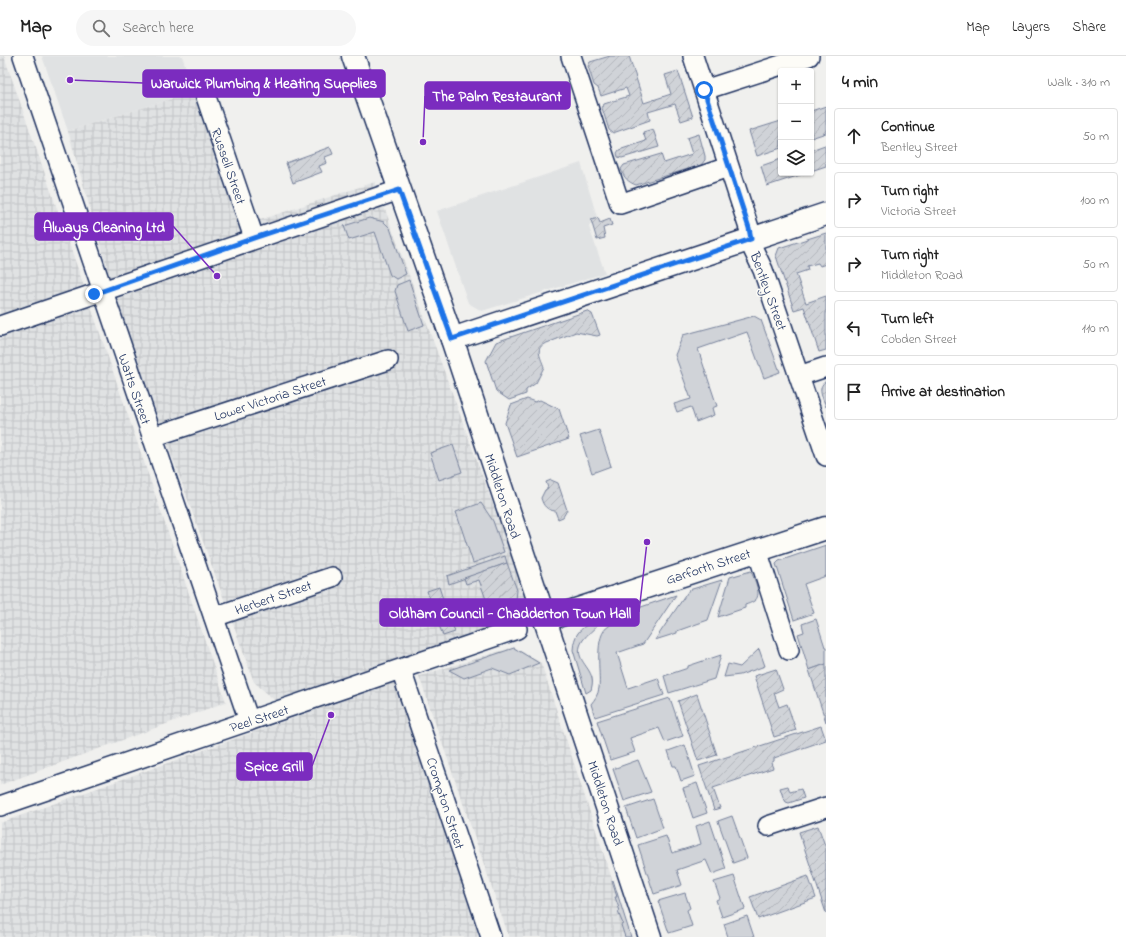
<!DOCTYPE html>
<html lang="en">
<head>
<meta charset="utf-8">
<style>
	:root { --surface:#fff; --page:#f6f6f6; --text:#222; --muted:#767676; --line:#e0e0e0 }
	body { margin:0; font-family:"Indie Flower",sans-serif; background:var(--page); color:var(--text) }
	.controls { position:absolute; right:12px; top:12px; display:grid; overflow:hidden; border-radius:4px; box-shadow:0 1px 3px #0004 }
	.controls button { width:36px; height:36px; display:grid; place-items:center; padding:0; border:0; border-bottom:1px solid var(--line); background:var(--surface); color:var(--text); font:20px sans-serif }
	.stop { position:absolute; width:12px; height:12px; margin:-9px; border:3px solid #1a73e8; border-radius:50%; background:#fff }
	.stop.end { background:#1a73e8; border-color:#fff; box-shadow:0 1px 4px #0008 }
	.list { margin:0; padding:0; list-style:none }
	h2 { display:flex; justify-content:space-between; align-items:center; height:52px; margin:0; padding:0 16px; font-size:17px }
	h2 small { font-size:13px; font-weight:400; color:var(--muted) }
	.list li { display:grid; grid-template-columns:26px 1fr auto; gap:12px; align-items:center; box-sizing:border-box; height:56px; margin:0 8px 8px; padding:0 8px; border:1px solid var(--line); border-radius:4px }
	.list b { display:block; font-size:15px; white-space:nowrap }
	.list p { margin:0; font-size:13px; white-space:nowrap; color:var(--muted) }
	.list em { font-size:13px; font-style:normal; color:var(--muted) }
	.icon { flex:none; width:22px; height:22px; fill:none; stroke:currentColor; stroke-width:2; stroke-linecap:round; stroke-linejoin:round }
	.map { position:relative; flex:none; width:826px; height:881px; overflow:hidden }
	header { display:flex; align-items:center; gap:24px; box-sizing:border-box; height:56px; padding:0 20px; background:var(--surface); border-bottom:1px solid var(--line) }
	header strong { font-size:19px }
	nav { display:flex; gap:22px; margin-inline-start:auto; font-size:14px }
	.search { width:280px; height:36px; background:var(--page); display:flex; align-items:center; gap:10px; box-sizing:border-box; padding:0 14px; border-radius:22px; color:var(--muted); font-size:15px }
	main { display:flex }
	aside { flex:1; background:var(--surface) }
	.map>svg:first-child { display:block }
	.built { fill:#e0e2e3 }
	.industrial { fill:url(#industrial-grid) }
	.green { fill:#d0d3d8; stroke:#76819b }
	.garden { fill:url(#garden-furrows); stroke:#76819b }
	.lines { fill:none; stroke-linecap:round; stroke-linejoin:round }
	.minor-casing { stroke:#1b2f5e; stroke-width:22 }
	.tertiary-casing { stroke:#1b2f5e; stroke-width:25 }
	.primary-casing { stroke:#1b2f5e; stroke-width:25 }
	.minor { stroke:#fdfcf7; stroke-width:19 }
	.tertiary { stroke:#fdfcf7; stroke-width:22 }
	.primary { stroke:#fdfcf7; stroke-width:22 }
	.route { stroke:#1a73e8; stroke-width:5 }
	.labels { text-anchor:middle; stroke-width:3; stroke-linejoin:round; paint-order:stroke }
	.street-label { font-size:14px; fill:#1b2f5e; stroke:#fdfcf7 }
	.leader { fill:none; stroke:#7b2cbf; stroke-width:1.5 }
	.callout-dot { fill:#7b2cbf; stroke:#fdfcf7; stroke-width:1.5 }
	.callout { fill:#7b2cbf; stroke:#7b2cbf; stroke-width:1.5 }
	.callout-label { font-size:15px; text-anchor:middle; font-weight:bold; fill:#fff }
</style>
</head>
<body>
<header>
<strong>Map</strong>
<div class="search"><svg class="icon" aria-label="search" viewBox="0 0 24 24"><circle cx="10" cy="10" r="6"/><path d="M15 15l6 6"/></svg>Search here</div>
<nav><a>Map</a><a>Layers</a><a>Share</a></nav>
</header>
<main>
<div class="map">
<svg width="826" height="881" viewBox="0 0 826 881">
	<defs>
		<pattern id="industrial-grid" width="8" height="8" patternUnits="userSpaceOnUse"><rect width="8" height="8" fill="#e0e2e3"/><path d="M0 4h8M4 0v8" fill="none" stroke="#c0c2c5"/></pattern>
		<pattern id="garden-furrows" width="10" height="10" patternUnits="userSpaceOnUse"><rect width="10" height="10" fill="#d0d3d8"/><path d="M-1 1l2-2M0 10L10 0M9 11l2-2" fill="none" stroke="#b2b5bc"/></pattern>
	</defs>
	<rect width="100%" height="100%" fill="#f0f0ee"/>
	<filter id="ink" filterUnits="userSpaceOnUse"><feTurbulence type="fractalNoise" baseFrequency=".025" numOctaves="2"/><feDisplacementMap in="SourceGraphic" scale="8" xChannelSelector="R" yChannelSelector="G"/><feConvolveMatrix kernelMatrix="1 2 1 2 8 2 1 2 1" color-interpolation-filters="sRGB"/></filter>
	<g filter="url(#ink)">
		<!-- built -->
		<g class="built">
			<path d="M42 0H182L194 36 68 75Z"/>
			<path d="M581 107 597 161 592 163 589 171 605 217 482 255 468 247 437 155Z"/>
		</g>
		<!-- industrial -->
		<g class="industrial">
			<path d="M0 0H4L79 216 226 646 0 729Z"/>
			<path d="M194 36 238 169 260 164 375 126 534 561 418 603 280 649 254 626 120 257 68 75Z"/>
			<path d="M514 591 541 607 631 881H509L419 620Z"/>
			<path d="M394 626 438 755 479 881H0V767Z"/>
		</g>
		<!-- green -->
		<g class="green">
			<path d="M369 162 384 166 390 172 406 218 396 223 390 219 375 176 349 184 344 170Z"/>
			<path d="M409 224 424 269 408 275 395 235 397 229Z"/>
			<path d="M754 260 761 264 780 316 764 322 747 276 698 293 717 350 712 352 714 359 696 366 691 351 677 356 674 348 691 343 675 299 683 279Z"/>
			<path d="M599 374 611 410 592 417 580 380Z"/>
			<path d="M453 389 462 416 439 424 430 397Z"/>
			<path d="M481 447 493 465 504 496 473 507 456 456Z"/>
			<path d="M826 489V520L804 528 814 557 794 564 776 508 779 505Z"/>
			<path d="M505 500 507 507 449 528 447 520Z"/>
			<path d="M751 515C754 523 763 540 754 545 751 547 748 548 745 549V552L718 561 730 521Z"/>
			<path d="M722 524 708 564 677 575V577L655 584 689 534Z"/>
			<path d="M676 539 643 588 617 597 628 632 658 622 664 639 595 661 591 648C595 643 598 639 599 632 601 617 593 579 609 570 611 568 614 567 617 566L615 560Z"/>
			<path d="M816 563 825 591H826V608L809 614 798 578 804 576 802 568Z"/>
			<path d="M592 566H596L598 568C594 574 587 578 583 584 572 601 589 609 592 622 593 626 592 630 591 634L586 637 573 594C574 579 579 573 592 566Z"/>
			<path d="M514 592 539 607 510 619 492 612 464 622 449 614Z"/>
			<path d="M759 593 765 610 740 619 724 621 728 608 740 611Z"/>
			<path d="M721 599 714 623 669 637 664 620 688 612V610Z"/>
			<path d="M670 642 683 680 665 686 659 672 630 682 635 696 610 704 597 665Z"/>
			<path d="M685 689 695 720 681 725 676 710H673L668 695Z"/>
			<path d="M638 704 651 736 624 745 613 713Z"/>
			<path d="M697 727 707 757 693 762 683 732Z"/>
			<path d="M653 743 663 772 636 782 626 752Z"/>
			<path d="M732 760 747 802 733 807 718 765Z"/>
			<path d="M710 765 726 813 712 818 706 804 677 814 682 829 654 838 638 789 666 780 672 797 701 788 696 770Z"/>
			<path d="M734 820 745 853 722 861 716 844 720 842 714 826Z"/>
			<path d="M613 824 631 881H625L621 869 623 868 618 856 620 855 615 841H617L612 825Z"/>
			<path d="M685 837 690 852 687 854 692 870 669 877 658 845Z"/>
			<path d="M747 860 754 881H728L724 868Z"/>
		</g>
		<!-- garden -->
		<g class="garden">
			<path d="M610 0H629L644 47 671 38 665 19 678 15 693 61 681 65 675 48 648 56 650 64 613 77 609 74 602 52 604 48 629 40 626 32 601 40 598 32 594 29 588 10 590 6Z"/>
			<path d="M826 50V77L811 82V55Z"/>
			<path d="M781 65V92L757 100 749 75Z"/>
			<path d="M653 73 659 91 622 102 618 101 617 97 619 94 646 85 643 76Z"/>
			<path d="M699 78 705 100V104L701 109 636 129C628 126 624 122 621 113L624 109 661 98 664 107 692 98 687 82Z"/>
			<path d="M825 89 826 110 811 115V94Z"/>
			<path d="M330 91 333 98 325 101 327 107 319 110 322 116 293 127 286 107Z"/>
			<path d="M781 103V117H806L767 130 761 110Z"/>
			<path d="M598 162 600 167 610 163 612 169 603 172 605 182 597 184 591 164Z"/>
			<path d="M826 177V208L820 210 818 207 807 210 808 214 796 218 806 247 826 240V294L819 296 804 251 794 254 776 200 779 192Z"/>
			<path d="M587 255 592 258 600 279 597 280 576 276 544 288C535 293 541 302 544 311L536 327 526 334V338L509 344 496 335 486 305 496 286Z"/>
			<path d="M826 325V351C823 342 816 332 826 325Z"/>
			<path d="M527 343 535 346 540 344 559 353 569 383 517 401 505 367 511 349Z"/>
			<path d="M551 424 558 427 567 454 563 461 558 463 555 455C547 454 543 450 541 442L545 434 548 432 546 426Z"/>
			<path d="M507 507 517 534 516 544 507 558 479 567 478 562 491 557 479 524 466 528 464 522Z"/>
			<path d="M439 531 445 549 441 551 444 560 449 558 455 576 443 580 427 535Z"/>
			<path d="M826 608V666L809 614Z"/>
			<path d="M776 613 783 633 774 637 779 651 787 648 796 674 774 681 754 620Z"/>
			<path d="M697 638 717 699 698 705 678 645Z"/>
			<path d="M821 670 826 684 774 702V705L771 707 773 712 713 732 720 752 714 754 699 710Z"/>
			<path d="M788 730 790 736 801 733 804 742 789 747 786 746 783 741 780 732Z"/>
			<path d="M818 770 826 792V857L799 776Z"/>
			<path d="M808 820 816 842 758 863 750 841Z"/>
		</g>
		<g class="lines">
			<defs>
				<g id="minor">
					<path d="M23 0 249 665"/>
					<path d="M571 0 620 148 728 111"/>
					<path d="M693 0 749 172 753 193 763 214 826 400"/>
					<path d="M704 34 809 0"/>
					<path d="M205 38 254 182"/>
					<path d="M0 270C133 224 266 179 399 134"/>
					<path d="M799 320 826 311"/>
					<path d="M152 381 388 304"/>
					<path d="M757 494 789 594"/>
					<path d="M214 561 332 521"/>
					<path d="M401 614 491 881"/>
					<path d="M0 750 517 573"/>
					<path d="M768 770 826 751"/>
				</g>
				<g id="tertiary">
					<path d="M452 283 826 158"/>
					<path d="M545 564 826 472"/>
				</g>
				<path id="primary" d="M353 0 452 283 650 881"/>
			</defs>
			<!-- minor casing -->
			<use href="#minor" class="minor-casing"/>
			<!-- tertiary casing -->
			<use href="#tertiary" class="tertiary-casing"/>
			<!-- primary casing -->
			<use href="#primary" class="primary-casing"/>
			<!-- minor -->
			<use href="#minor" class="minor"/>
			<!-- tertiary -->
			<use href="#tertiary" class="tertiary"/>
			<!-- primary -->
			<use href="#primary" class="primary"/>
		</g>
	</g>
	<g class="lines" filter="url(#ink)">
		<!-- route -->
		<path class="route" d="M94 238 254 182 399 134 452 283 751 183 749 172 704 34"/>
	</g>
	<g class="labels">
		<!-- street labels -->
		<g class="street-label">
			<text transform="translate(229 110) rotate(71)" y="5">Russell Street</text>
			<text transform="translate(769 235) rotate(70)" y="5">Bentley Street</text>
			<text transform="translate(135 333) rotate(71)" y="5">Watts Street</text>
			<text transform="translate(270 342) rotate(-18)" y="5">Lower Victoria Street</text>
			<text transform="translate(503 440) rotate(72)" y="5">Middleton Road</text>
			<text transform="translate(708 510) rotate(-18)" y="5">Garforth Street</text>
			<text transform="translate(273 541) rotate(-19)" y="5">Herbert Street</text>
			<text transform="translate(259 662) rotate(-18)" y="5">Peel Street</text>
			<text transform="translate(446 747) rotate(72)" y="5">Crompton Street</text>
			<text transform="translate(606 747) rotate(72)" y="5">Middleton Road</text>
		</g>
	</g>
	<!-- callouts -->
	<path class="leader" d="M70 24L143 27M423 86L425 40M217 220L173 170M647 486L639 556M331 659L312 710"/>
	<g class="callout-dot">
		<circle cx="70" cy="24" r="4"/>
		<circle cx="423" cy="86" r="4"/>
		<circle cx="217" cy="220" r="4"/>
		<circle cx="647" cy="486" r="4"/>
		<circle cx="331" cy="659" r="4"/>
	</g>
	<g class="callout">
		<rect x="143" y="14" width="242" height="27" rx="4"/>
		<rect x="425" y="26" width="145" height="27" rx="4"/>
		<rect x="35" y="157" width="138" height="27" rx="4"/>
		<rect x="380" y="543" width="259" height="27" rx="4"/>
		<rect x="237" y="697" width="75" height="27" rx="4"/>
	</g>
	<g class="callout-label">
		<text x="264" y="32">Warwick Plumbing &amp; Heating Supplies</text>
		<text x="497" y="45">The Palm Restaurant</text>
		<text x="104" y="176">Always Cleaning Ltd</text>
		<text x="510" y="562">Oldham Council - Chadderton Town Hall</text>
		<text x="274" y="715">Spice Grill</text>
	</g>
</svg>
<div class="controls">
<button>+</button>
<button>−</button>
<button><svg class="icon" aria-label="layers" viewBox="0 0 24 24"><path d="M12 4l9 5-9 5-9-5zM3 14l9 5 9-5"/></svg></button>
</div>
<div class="stop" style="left:704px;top:34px"></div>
<div class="stop end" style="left:94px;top:238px"></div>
</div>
<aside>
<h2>4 min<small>Walk · 310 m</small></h2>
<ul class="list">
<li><svg class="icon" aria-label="ahead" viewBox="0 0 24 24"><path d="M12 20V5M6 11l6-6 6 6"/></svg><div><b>Continue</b><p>Bentley Street</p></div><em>50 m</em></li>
<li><svg class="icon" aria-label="right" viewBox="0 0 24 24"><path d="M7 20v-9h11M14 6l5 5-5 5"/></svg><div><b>Turn right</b><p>Victoria Street</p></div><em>100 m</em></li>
<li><svg class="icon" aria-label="right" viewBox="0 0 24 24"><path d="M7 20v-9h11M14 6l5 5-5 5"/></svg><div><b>Turn right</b><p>Middleton Road</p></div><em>50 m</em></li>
<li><svg class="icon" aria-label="left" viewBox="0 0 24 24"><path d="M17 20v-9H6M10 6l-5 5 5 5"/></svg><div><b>Turn left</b><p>Cobden Street</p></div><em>110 m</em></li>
<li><svg class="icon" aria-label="arrive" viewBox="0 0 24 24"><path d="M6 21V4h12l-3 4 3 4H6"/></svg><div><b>Arrive at destination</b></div></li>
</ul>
</aside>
</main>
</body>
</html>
